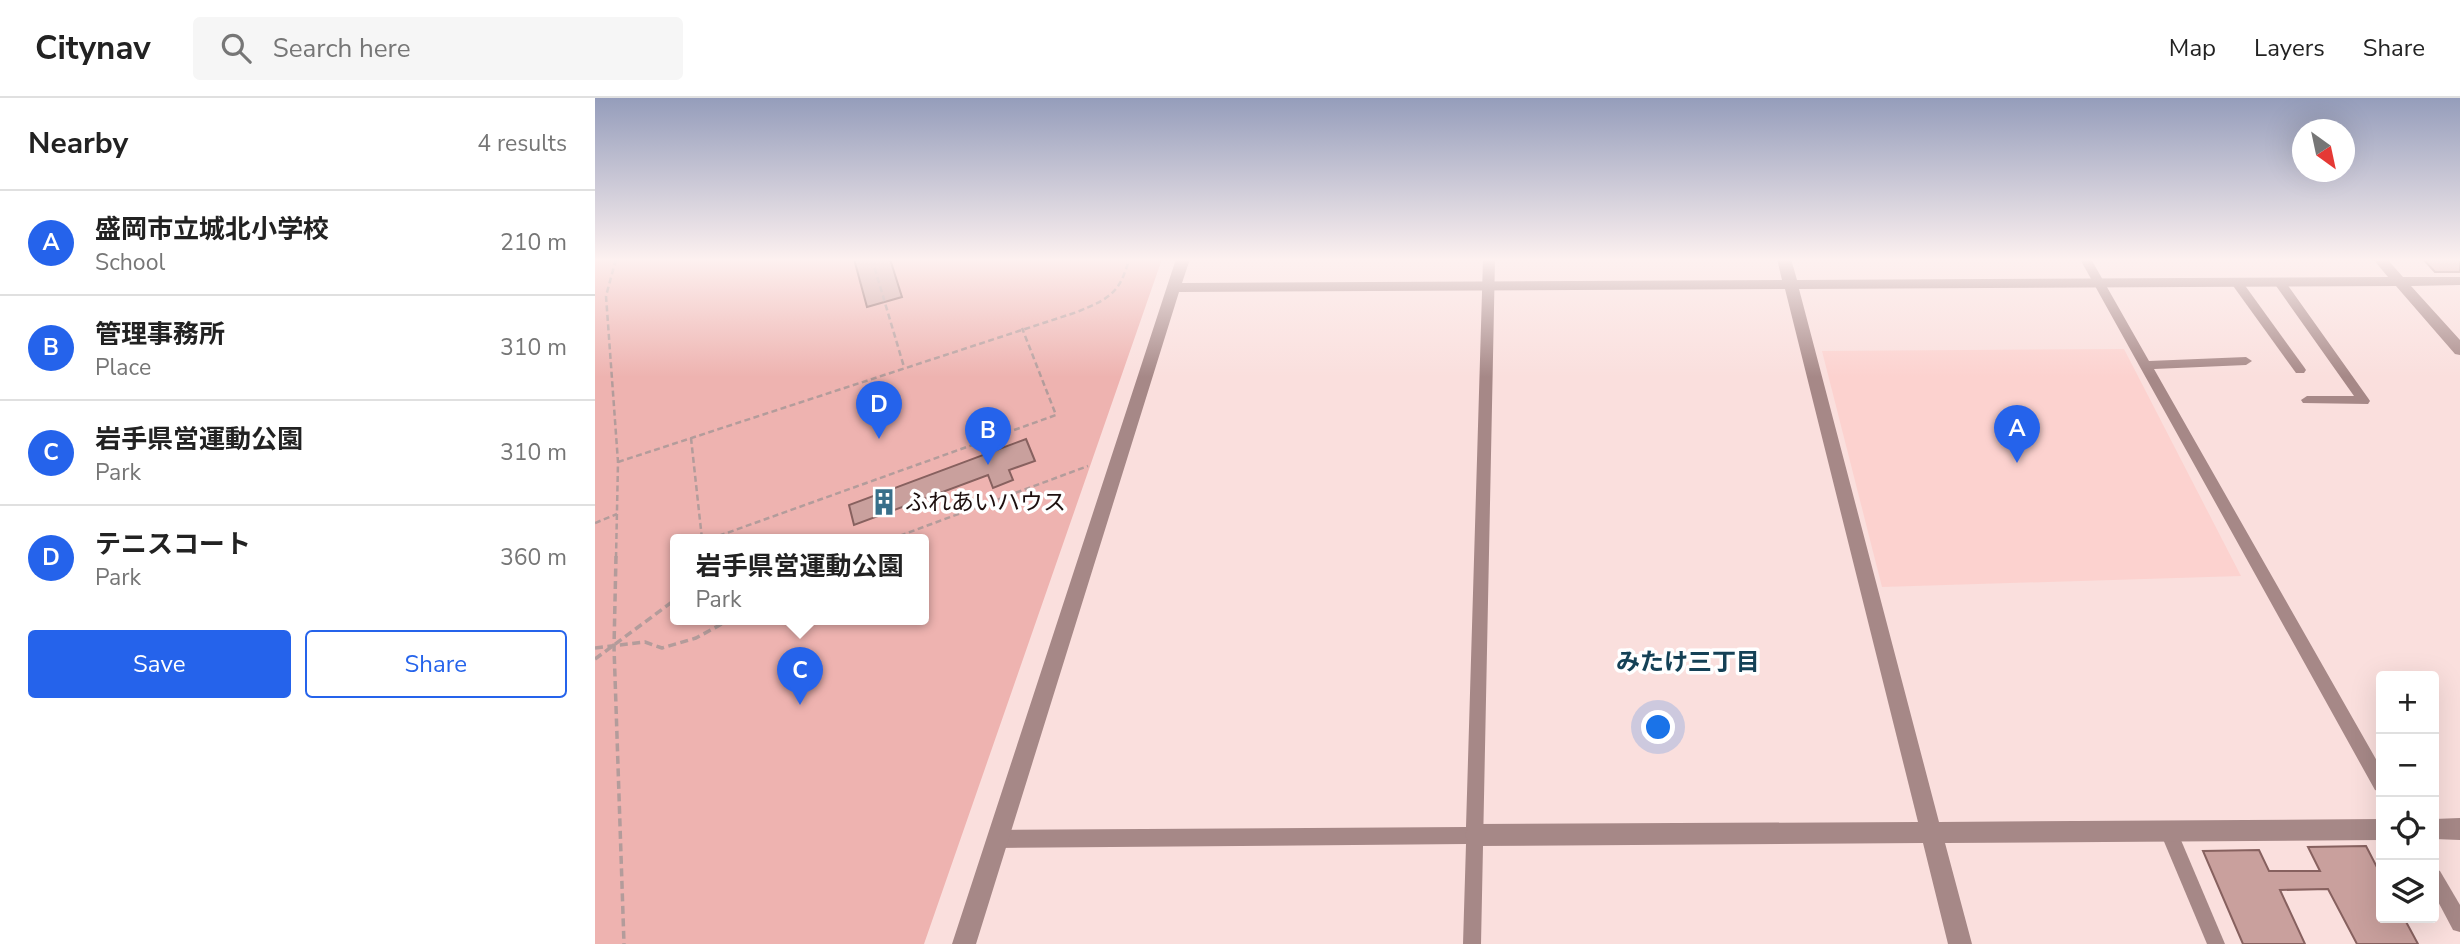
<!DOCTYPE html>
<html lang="en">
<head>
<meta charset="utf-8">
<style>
	:root { --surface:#fff; --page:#f6f6f6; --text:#222; --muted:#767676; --line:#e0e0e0; --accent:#2563eb }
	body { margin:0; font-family:"Nunito Sans","Noto Sans JP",sans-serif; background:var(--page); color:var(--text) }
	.controls { position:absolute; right:21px; bottom:21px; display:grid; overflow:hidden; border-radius:7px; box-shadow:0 7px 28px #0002 }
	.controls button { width:63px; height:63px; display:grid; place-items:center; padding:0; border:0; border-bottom:2px solid var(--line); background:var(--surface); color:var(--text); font:35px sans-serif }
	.compass { position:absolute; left:1697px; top:21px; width:63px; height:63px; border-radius:50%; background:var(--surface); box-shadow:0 7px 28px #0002; rotate:147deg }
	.you { position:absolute; left:1064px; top:630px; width:24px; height:24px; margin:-18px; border:5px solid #fff; border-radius:50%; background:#1a73e8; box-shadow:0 0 0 10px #1a73e833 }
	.badge { display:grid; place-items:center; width:46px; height:46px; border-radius:50%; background:var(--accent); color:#fff; font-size:23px; font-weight:700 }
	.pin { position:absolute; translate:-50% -58px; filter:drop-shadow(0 2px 4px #0008) }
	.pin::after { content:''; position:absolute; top:37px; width:24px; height:21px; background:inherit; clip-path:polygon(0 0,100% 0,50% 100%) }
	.popup { position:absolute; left:75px; top:436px; width:259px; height:91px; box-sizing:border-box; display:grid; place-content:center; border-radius:7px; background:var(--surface); filter:drop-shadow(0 2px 5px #0005); font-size:23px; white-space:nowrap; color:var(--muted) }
	.popup b { font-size:26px; color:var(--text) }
	.popup::after { content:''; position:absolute; left:50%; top:100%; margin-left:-14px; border:14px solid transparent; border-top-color:var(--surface) }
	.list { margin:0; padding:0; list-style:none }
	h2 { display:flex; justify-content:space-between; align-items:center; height:91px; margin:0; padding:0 28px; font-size:30px }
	h2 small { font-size:23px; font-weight:400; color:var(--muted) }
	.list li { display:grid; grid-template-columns:46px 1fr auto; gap:21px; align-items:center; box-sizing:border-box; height:105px; padding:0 28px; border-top:2px solid var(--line) }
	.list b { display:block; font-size:26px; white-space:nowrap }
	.list p { margin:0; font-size:23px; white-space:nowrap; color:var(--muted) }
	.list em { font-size:23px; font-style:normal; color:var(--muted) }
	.actions { display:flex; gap:14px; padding:21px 28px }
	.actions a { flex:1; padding:16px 0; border:2px solid var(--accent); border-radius:7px; text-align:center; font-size:24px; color:var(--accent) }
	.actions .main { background:var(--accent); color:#fff }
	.icon { flex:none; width:38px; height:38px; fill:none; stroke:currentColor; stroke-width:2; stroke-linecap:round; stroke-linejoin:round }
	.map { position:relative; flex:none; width:1865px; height:846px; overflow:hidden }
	header { display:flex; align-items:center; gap:42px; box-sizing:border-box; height:98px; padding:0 35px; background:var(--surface); border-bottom:2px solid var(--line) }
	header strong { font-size:33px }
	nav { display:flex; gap:38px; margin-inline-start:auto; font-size:24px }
	.search { width:490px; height:63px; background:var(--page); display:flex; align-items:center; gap:18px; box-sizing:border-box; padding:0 24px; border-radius:7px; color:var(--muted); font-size:26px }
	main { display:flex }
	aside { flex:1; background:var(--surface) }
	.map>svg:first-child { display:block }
	.built { fill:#fcd2cf }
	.green { fill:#eeb3b0; fill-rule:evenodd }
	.building { fill:#c9a09d; stroke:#87615f; stroke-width:2 }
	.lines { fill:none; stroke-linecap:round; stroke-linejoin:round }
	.path-far1 { stroke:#b39c9b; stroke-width:2.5; stroke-dasharray:6 3.5; stroke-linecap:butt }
	.path { stroke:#b39c9b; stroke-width:3.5; stroke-dasharray:8 4.5; stroke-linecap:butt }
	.minor { fill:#a68887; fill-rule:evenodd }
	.tertiary { fill:#a68887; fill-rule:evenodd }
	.labels { text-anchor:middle; stroke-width:7; stroke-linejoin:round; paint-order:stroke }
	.poi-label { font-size:23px; fill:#1e100f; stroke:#fff; text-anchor:start }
	.neighbourhood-label { font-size:24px; font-weight:bold; fill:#144156; stroke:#fff }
</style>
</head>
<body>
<header>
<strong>Citynav</strong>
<div class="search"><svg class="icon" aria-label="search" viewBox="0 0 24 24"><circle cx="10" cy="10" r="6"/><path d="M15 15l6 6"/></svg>Search here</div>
<nav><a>Map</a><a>Layers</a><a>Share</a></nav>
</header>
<main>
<aside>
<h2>Nearby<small>4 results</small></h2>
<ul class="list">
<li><span class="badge">A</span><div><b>盛岡市立城北小学校</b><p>School</p></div><em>210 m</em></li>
<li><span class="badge">B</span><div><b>管理事務所</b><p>Place</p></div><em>310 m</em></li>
<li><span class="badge">C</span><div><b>岩手県営運動公園</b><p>Park</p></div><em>310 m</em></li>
<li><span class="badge">D</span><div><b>テニスコート</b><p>Park</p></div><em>360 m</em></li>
</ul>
<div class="actions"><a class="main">Save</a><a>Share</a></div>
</aside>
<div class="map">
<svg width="1865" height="846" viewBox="0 0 1865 846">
	<rect width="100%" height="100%" fill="#fadfdd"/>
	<!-- built -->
	<path class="built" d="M1529 251 1646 478 1287 489 1227 253Z"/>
	<!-- green -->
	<path class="green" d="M0 161H567L329 846H0ZM81 441H329V521H81Z"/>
	<!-- building -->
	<g class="building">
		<path d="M259 161H295L307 199 272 209Z"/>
		<path d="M1828 161H1865V174H1840Z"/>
		<path d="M431 341 440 363 414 372 418 382 398 390 393 377 259 427 254 407Z"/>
		<path d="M1771 748 1786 777V820H1809L1823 846H1762L1733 791 1685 792 1710 846H1648L1608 753 1664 752 1674 773H1725L1713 749Z"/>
	</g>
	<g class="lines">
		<!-- path-far1 -->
		<g class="path-far1">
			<path d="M277 161 309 269"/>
			<path d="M96 340 107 441"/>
			<path d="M23 364 482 214C513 201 525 196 534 161"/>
			<path d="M0 425 22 416"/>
			<path d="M115 441 461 317 427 230"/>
			<path d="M296 441 493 368"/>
			<path d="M21 460 23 364 11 198 21 161"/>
		</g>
		<!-- path -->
		<g class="path">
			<path d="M21 458 19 549 29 846"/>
			<path d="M0 550 50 544 67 550 101 540 136 521"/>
			<path d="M0 561 81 501"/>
		</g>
		<!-- minor -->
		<g class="minor">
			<path d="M888 161H900L886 846H868L871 746 401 750 395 747 392 741 395 735 401 732 871 729Z"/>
			<path d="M1485 161H1496L1554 263 1651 259 1657 263 1651 267 1559 271 1786 670V694L1780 692Z"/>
			<path d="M1642 181 1646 182 1709 269 1711 272 1709 275H1701L1636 185Z"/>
			<path d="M1685 181 1689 182 1773 300 1775 303 1773 306 1708 305 1706 302 1712 298H1759L1679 185Z"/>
			<path d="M1574 726 1580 728 1630 846H1612L1565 734 1568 728Z"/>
			<path d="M1839 770 1845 773 1865 807V834L1858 832 1839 796Z"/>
		</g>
		<!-- tertiary -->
		<g class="tertiary">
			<path d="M581 161H595L587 185 1187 182 1182 161H1196L1202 182 1793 179 1778 161H1792L1808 179H1865V187L1816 188 1865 242V257L1860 256 1801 188 1204 191 1344 724 1786 721V742L1350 745 1377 846H1353L1328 745 881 748 873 744 870 737 873 730 881 726 1323 724 1190 191 584 194 381 846H357Z"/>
			<path d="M1865 720V742L1839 741V721Z"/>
		</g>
	</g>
	<!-- sky -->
	<linearGradient id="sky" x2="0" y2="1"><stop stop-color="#959dbb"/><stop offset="0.58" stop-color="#fdf1f0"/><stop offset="1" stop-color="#fdf1f0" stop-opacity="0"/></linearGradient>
	<rect width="1865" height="279" fill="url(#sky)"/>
	<!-- icons -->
	<defs>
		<symbol id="building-bare" viewBox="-9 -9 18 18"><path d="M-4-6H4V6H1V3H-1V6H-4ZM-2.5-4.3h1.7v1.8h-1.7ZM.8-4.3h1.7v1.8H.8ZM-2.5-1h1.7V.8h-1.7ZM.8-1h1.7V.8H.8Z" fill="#386f8a" stroke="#fff" stroke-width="2.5" paint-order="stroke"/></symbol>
	</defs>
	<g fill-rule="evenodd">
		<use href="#building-bare" x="270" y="385" width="38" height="38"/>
	</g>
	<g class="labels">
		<!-- poi labels -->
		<g class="poi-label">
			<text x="310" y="412">ふれあいハウス</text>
		</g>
		<!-- neighbourhood labels -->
		<g class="neighbourhood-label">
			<text x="1093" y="572">みたけ三丁目</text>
		</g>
	</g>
</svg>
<div class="controls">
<button>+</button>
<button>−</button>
<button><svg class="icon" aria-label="locate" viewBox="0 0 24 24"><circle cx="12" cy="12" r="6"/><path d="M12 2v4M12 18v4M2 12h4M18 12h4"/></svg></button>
<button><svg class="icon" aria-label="layers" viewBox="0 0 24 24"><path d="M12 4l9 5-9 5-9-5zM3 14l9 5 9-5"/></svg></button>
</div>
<svg class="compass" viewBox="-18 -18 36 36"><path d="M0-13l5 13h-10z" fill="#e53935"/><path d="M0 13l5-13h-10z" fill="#767676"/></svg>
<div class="you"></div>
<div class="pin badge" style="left:1422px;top:365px">A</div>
<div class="pin badge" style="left:393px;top:367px">B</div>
<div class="pin badge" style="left:205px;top:607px">C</div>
<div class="popup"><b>岩手県営運動公園</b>Park</div>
<div class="pin badge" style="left:284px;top:341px">D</div>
</div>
</main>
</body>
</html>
